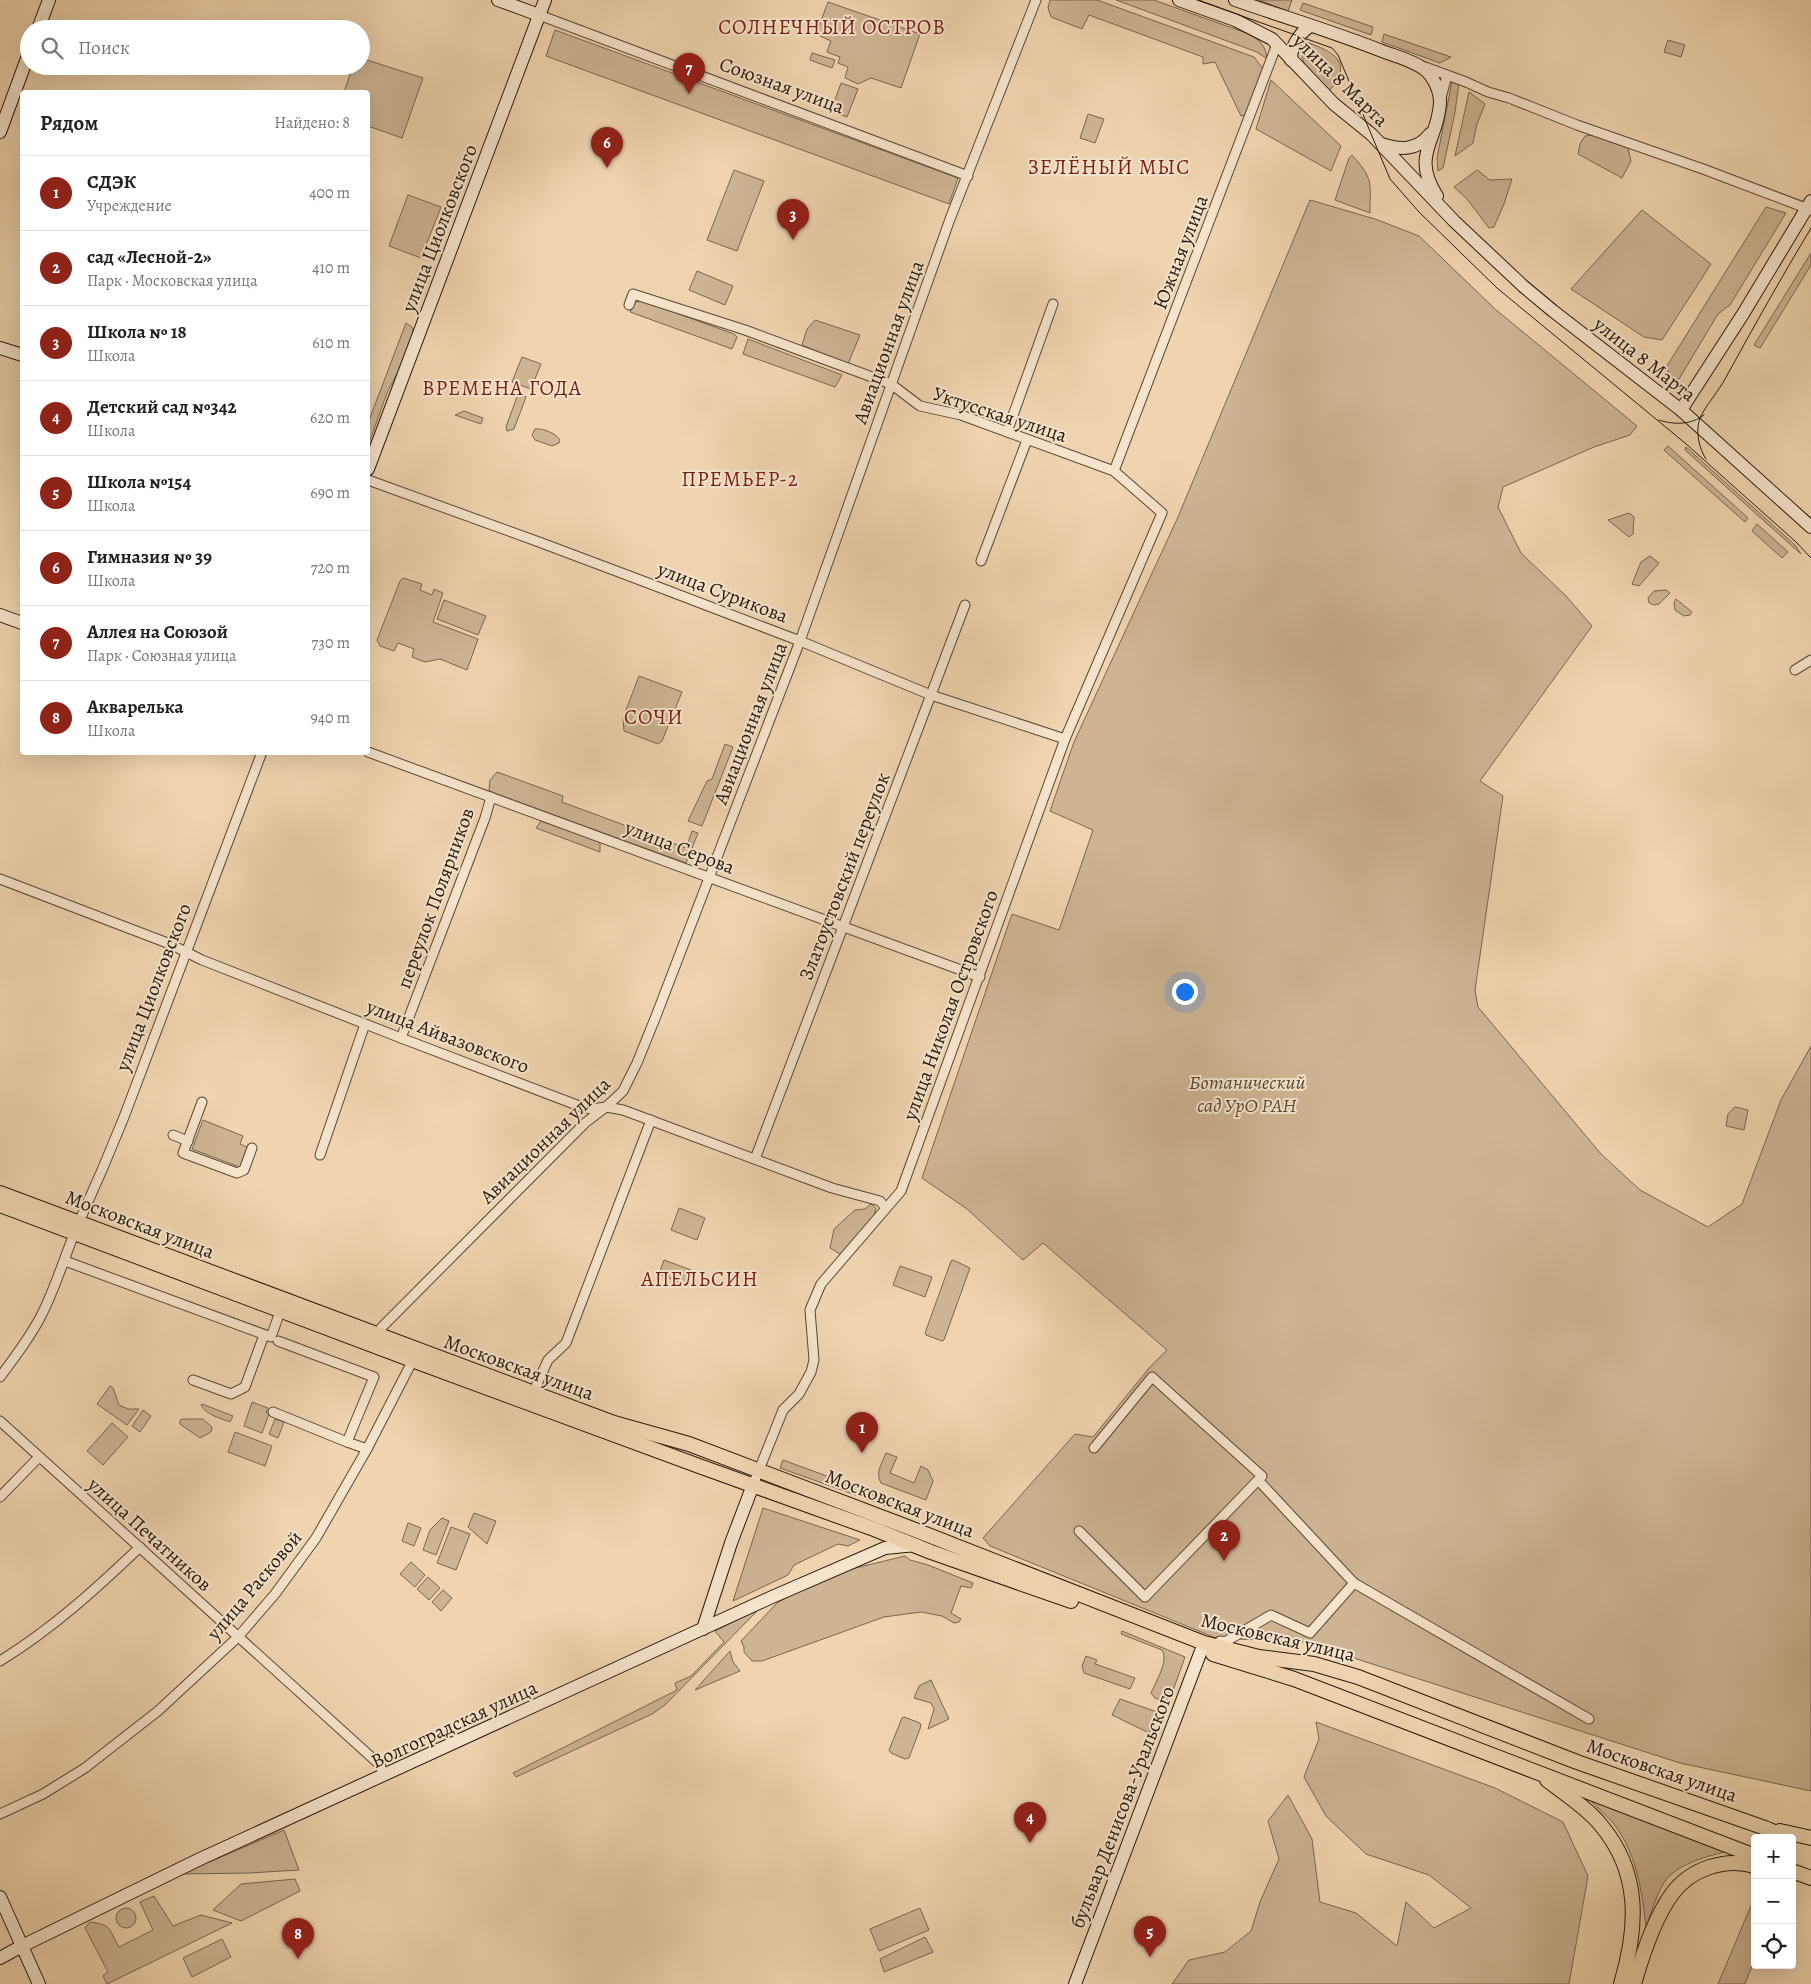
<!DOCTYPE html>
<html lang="ru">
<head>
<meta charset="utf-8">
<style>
	:root { --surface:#fff; --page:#f6f6f6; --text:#222; --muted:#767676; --line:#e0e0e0; --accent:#8f2418 }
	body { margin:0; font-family:Alegreya,serif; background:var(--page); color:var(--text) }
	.controls { position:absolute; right:15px; bottom:15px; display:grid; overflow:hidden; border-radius:5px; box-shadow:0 5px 20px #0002 }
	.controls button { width:45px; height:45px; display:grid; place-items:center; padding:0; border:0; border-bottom:1px solid var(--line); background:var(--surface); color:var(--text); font:25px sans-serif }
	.you { position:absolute; left:1184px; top:991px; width:18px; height:18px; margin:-12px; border:4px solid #fff; border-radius:50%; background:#1a73e8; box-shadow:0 0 0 8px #1a73e833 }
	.badge { display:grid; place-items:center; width:32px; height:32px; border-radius:50%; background:var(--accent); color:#fff; font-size:16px; font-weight:700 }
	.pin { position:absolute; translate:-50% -41px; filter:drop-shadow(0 1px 2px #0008) }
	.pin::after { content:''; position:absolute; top:26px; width:18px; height:15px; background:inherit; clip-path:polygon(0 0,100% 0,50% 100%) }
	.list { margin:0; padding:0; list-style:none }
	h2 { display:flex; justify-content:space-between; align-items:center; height:65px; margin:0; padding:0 20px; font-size:21px }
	h2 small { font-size:16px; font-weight:400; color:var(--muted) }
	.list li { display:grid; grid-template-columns:32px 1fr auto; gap:15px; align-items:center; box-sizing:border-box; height:75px; padding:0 20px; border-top:1px solid var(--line) }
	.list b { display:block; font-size:19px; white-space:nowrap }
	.list p { margin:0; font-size:16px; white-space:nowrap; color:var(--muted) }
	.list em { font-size:16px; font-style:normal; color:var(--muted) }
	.icon { flex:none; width:28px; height:28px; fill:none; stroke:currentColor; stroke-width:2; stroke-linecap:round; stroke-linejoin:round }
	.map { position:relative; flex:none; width:1811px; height:1984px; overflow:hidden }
	.search { position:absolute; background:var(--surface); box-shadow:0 5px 20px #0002; left:20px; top:20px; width:350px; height:55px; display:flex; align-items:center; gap:12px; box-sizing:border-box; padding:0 18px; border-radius:28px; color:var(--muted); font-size:19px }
	.panel { position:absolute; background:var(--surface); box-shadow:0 5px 20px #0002; left:20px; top:90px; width:350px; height:665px; border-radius:5px }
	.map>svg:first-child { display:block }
	.green { fill:#cdb493; stroke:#7a664f }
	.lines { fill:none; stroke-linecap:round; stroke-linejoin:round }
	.street-casing { stroke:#584834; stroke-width:11 }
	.secondary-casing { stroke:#26190b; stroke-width:14 }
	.primary-casing { stroke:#26190b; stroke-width:16 }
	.street { stroke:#f5e3cb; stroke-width:9 }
	.secondary { stroke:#f5e3cb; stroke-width:12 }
	.primary { stroke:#efd4af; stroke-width:14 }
	.tram { stroke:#26190b; stroke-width:1 }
	.labels { text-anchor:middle; stroke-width:4; stroke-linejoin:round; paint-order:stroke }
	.street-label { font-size:20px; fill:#26190b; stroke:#f5e3cb }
	.park-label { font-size:20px; font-style:italic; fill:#584834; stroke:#f5e3cb }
	.neighbourhood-label { font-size:21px; letter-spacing:1px; fill:#7a1f14; stroke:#f5e3cb }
</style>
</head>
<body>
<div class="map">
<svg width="1811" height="1984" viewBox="0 0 1811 1984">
	<rect width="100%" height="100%" fill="#efd4af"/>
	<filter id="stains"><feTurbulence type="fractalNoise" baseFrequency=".004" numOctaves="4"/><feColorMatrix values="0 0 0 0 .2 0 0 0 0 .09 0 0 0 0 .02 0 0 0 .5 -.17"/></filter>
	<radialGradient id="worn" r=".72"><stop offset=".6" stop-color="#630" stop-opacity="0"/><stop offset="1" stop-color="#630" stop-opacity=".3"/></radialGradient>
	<!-- green -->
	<g class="green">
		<path d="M1050 0H1097L1254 57 1264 70 1246 115 1241 116 1215 62 1203 64V57L1089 15 1082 29 1051 17 1048 8Z"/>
		<path d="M1116 0H1154L1249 34C1260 40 1266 46 1267 59L1257 52Z"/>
		<path d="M1258 0H1292L1288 11Z"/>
		<path d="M828 2 920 34 901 88 871 78 858 84 845 78 848 67 838 63 840 57 827 52 831 41 816 34Z"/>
		<path d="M1303 3 1373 27 1371 35 1300 10Z"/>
		<path d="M555 30 958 178 949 204 546 56Z"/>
		<path d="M1384 34 1451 57 1440 63 1382 42Z"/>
		<path d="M1668 40 1685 45 1681 57 1664 52Z"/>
		<path d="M1306 42C1333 51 1355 63 1329 91L1306 67 1302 58Z"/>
		<path d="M812 53 835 60 832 68 810 60Z"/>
		<path d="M361 58 423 78 402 138 368 126V92H344L353 66H361Z"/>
		<path d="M1271 80 1341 146 1331 171 1256 129Z"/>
		<path d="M1452 81 1459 83 1455 112 1443 168 1438 171 1437 158Z"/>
		<path d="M841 83 858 89 847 117 831 111Z"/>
		<path d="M1469 92 1485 104 1477 124 1473 143 1455 156Z"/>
		<path d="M1088 114 1104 119 1095 143 1080 138Z"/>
		<path d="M1593 135 1628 148 1631 161 1622 178 1578 154 1580 144 1585 136Z"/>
		<path d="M1352 155C1374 180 1370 181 1370 213L1335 200 1349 158Z"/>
		<path d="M734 170 764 181 737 251 707 240Z"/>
		<path d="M1477 170 1490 180 1512 179 1504 204 1494 227 1489 228 1467 199 1454 187Z"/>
		<path d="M408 195 441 207 421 258 389 246Z"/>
		<path d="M1310 200 1375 219 1419 236 1495 309 1637 426 1630 435 1594 447 1503 487 1498 507 1521 553 1566 596 1592 626 1480 781 1503 796 1475 990 1478 1007 1601 1154 1640 1190 1708 1227 1742 1204 1781 1100 1811 1046V1791L1680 1763 1304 1642 1216 1638 990 1546 983 1538 1075 1434 1093 1437 1149 1368 1167 1350 1043 1243 1023 1260 967 1209 922 1178 1012 914 1059 930 1093 830 1050 811 1074 742 1178 517Z"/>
		<path d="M1766 207 1786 213 1730 305 1718 314 1679 379H1669L1667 366Z"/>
		<path d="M1642 210 1711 264 1662 340 1644 337 1571 289Z"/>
		<path d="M1811 253V265L1760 348 1754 345Z"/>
		<path d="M697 271 733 286 725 305 689 290Z"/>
		<path d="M643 301 734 334 737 337 732 349 630 312 635 302Z"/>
		<path d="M815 320 860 335 848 364 802 345 807 329Z"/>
		<path d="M406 323 412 327 413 331 405 358 387 393 368 446V423Z"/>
		<path d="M748 339 842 375 835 387 743 354Z"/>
		<path d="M522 357 541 364 531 389 512 382Z"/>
		<path d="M518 394 526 397 514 429 507 431 506 427Z"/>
		<path d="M464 411 483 418 481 424 455 415Z"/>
		<path d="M535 429C542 428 556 433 560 440L559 443 552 446 535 440 532 435Z"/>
		<path d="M1668 446 1748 518 1745 522 1664 450Z"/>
		<path d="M1686 447 1795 545 1801 554 1685 450Z"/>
		<path d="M1629 513 1634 517 1633 534 1629 537 1608 520Z"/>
		<path d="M1757 524 1788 552 1782 558 1752 531Z"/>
		<path d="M1650 556 1659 563 1639 586 1632 584 1641 562Z"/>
		<path d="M403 578 422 584 420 590 432 595 434 589 443 593 433 622 478 639 467 670 440 659 425 662 412 657 414 649 398 643 394 651 380 646 377 640 400 581Z"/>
		<path d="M1666 590 1670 593 1659 604 1654 605 1649 603 1648 598 1654 591Z"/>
		<path d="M1676 599 1692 612 1690 615 1684 616 1675 610 1674 603Z"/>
		<path d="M444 600 486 616 478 635 437 619Z"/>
		<path d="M639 676 682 692 662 741 658 744 624 731 623 718Z"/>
		<path d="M725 744 733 747 702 826 688 821 707 781 712 779Z"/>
		<path d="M497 772 563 796 562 802 686 848 692 831 698 833 686 863 489 792 490 780Z"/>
		<path d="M541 821 600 842V852L536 828Z"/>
		<path d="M1735 1107 1748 1110 1744 1130 1726 1126 1728 1114Z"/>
		<path d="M203 1120 243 1136 240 1144 249 1148 242 1168 192 1149Z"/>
		<path d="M871 1204 876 1208 873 1219 840 1254 830 1248 834 1229 855 1210 865 1209Z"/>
		<path d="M679 1208 705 1218 697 1240 671 1230Z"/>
		<path d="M664 1260 691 1270 686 1285 659 1274Z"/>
		<path d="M953 1260 970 1268 944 1340 942 1341 926 1335 925 1333 951 1261Z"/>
		<path d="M900 1266 932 1277 925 1297 893 1285Z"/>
		<path d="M110 1386 113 1388 119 1405 128 1409H139L127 1425 97 1404Z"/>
		<path d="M252 1402 268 1408 266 1412 269 1414 262 1433 244 1426Z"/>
		<path d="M202 1404 233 1416 230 1422C220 1418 206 1415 201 1405Z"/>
		<path d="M143 1410 151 1416 140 1432 132 1426Z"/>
		<path d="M183 1419H203L212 1427 211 1432 200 1438 180 1424V1420Z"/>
		<path d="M275 1419 284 1422 278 1438 269 1434Z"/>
		<path d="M112 1423 128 1437 103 1465 87 1451Z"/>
		<path d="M235 1432 272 1446 265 1466 228 1452Z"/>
		<path d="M886 1453 897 1457 890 1473 914 1483 921 1466 928 1470 933 1481 926 1500 881 1483C875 1473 882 1463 886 1453Z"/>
		<path d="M783 1460 922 1511 917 1517 780 1468Z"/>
		<path d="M763 1508 860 1540 848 1546 838 1544 794 1565 788 1575 733 1601Z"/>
		<path d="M474 1513 496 1521 487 1544 468 1527Z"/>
		<path d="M442 1518 449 1521 436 1555 423 1550 430 1530Z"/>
		<path d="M408 1523 421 1528 414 1546 402 1541Z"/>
		<path d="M451 1527 470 1534 456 1570 437 1563Z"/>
		<path d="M905 1556 910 1560 928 1565 973 1583 971 1588 961 1586 951 1613 961 1619 959 1622 954 1623 942 1616 921 1612 884 1617 762 1661H752L744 1652V1647L741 1641 777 1603 807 1586 839 1572Z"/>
		<path d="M411 1562 425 1575 415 1587 400 1574Z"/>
		<path d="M428 1577 440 1588 429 1600 417 1589Z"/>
		<path d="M443 1590 452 1598 441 1611 432 1602Z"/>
		<path d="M759 1609 665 1705 652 1714 516 1777 513 1773 677 1690 675 1683 691 1676 724 1642 715 1631Z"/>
		<path d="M1122 1631 1185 1657 1171 1696 1165 1701 1155 1698 1151 1693C1156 1681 1169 1661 1162 1650L1121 1634Z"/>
		<path d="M730 1651 733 1662 740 1671 695 1690Z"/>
		<path d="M1086 1656 1097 1660 1095 1664 1135 1678 1130 1689 1084 1673 1082 1666Z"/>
		<path d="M931 1680 949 1719 928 1729 934 1709 931 1703 914 1698 919 1686Z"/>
		<path d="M1120 1699 1157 1712 1149 1733 1112 1715Z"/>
		<path d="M904 1717 920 1723 921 1726 909 1758 905 1759 891 1753 889 1750 902 1718Z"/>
		<path d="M1316 1722 1495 1788 1563 1822 1588 1876 1569 1984H1172L1189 1960 1225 1952 1251 1931 1260 1902 1279 1859 1268 1821 1288 1795 1312 1839 1320 1902 1356 1913 1397 1946 1406 1902 1434 1928 1471 1908 1429 1875 1366 1854 1326 1816 1304 1777 1319 1739Z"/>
		<path d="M1590 1800 1725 1852C1704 1857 1673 1865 1662 1886 1655 1899 1651 1914 1646 1927 1642 1891 1636 1851 1613 1823 1606 1815 1598 1808 1590 1800Z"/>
		<path d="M284 1830 299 1870 249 1873 181 1874Z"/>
		<path d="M295 1879 300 1891 241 1921 213 1910 241 1884Z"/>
		<path d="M154 1896 173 1926 201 1915 232 1923 107 1984 103 1976 108 1972 85 1928 90 1922C113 1925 108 1929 119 1947L153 1930 140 1902Z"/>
		<path d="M1753 1901 1755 1902V1958L1745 1984H1718Z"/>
		<circle cx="126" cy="1918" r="10"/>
		<path d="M920 1908 929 1930 879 1951 870 1929Z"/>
		<path d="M925 1937 933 1952 884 1972 880 1959Z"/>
		<path d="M222 1939 231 1957 192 1977 183 1958Z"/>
	</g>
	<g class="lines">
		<defs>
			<g id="street">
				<path d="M539 15 968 176"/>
				<path d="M1425 67 1466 82 1488 92 1509 98 1577 125 1703 169 1811 210"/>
				<path d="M1441 98 1447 75"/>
				<path d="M629 305 633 294 745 330 891 384 920 406 961 415 1114 471 1162 513 1065 739 901 1191 821 1284 810 1310 814 1360 811 1372 799 1394 783 1410 753 1485"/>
				<path d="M1007 432 1053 304"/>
				<path d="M1114 471 1277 44"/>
				<path d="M368 480 539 542 648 583 800 641 931 695 1065 739"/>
				<path d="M981 561 1027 440"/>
				<path d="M1795 670 1811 660"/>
				<path d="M368 752 980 977"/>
				<path d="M0 879 170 944 202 960 401 1038 582 1107 591 1109 606 1107 623 1110 832 1188 880 1201 886 1208"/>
				<path d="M401 1038 485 818 491 797"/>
				<path d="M202 1102 183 1153 237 1173 244 1170 252 1148"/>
				<path d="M173 1135 188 1141"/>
				<path d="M320 1155 365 1024"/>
				<path d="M755 1159 965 605"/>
				<path d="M65 1261 271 1337 281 1309"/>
				<path d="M380 1339 381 1328 585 1123 606 1107 623 1091 637 1063 656 1016 800 641 950 219 1036 0"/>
				<path d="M278 1341 374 1377 347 1442 367 1449"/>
				<path d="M0 1377C15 1357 31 1336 42 1314 57 1284 66 1252 79 1222 95 1187 110 1152 124 1117L262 752"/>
				<path d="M193 1380 231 1394 245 1387 264 1335"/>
				<path d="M533 1393 548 1360 566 1343 651 1120"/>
				<path d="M273 1412 347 1442"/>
				<path d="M0 1421 380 1765 384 1776"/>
				<path d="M1259 1481 1354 1583 1589 1719"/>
				<path d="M0 1497 39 1457"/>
				<path d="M1079 1531 1145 1597 1262 1476 1152 1377 1094 1448"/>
				<path d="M1218 1645 1220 1641 1225 1642 1271 1615 1310 1633 1354 1583"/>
				<path d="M0 1661C52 1629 96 1589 140 1547"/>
				<path d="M0 1814 43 1794 85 1768 158 1711 238 1637 275 1594 316 1538 367 1449 415 1356"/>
			</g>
			<g id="secondary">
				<path d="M498 0 539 15"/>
				<path d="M1179 0 1235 20 1272 39 1334 104 1371 134 1454 221 1523 286 1553 311 1681 410 1811 527"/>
				<path d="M1235 0C1284 17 1334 32 1382 51 1395 56 1412 60 1424 69 1433 76 1440 90 1440 102 1439 140 1410 154 1437 196"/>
				<path d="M38 29 49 0"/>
				<path d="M1291 60C1291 46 1299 34 1310 26"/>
				<path d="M0 132 29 53"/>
				<path d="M1381 144C1400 150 1417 151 1430 134"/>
				<path d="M0 348 22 355"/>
				<path d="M1681 410 1743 314 1811 201"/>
				<path d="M368 469 545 0"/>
				<path d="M0 615 22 623"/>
				<path d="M703 1629 731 1543 753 1485"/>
				<path d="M0 1897 39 1984"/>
				<path d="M0 1958 22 1946 200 1859 772 1597 885 1548 916 1545"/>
				<path d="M1075 1984 1204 1643"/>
			</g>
			<g id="primary">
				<path d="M0 1193 614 1423 689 1444 905 1526 1204 1643 1259 1657 1314 1664 1358 1677 1577 1762 1765 1828 1788 1838"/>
				<path d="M0 1205 420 1363 699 1466 874 1529 931 1552 1071 1601"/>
				<path d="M1213 1654 1294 1679 1755 1856"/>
				<path d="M1547 1780C1565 1794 1586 1807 1600 1824 1641 1872 1638 1927 1621 1984"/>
				<path d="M1780 1831 1811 1838"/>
				<path d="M1792 1871 1811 1878"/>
				<path d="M1634 1984C1642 1956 1655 1917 1672 1894 1690 1869 1725 1857 1755 1866"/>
			</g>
		</defs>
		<!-- street casing -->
		<use href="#street" class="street-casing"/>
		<!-- secondary casing -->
		<use href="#secondary" class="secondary-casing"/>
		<!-- primary casing -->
		<use href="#primary" class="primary-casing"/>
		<!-- street -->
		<use href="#street" class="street"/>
		<!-- secondary -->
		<use href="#secondary" class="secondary"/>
		<!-- primary -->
		<use href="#primary" class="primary"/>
		<!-- tram -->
		<g class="tram">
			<path d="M1197 0 1332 48 1338 55 1390 179 1419 212 1497 288 1685 443 1796 542 1811 558"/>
			<path d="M1659 420C1674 425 1691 425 1704 415"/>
			<path d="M1706 459C1699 449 1695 430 1700 418 1706 405 1718 392 1725 379 1753 328 1781 278 1811 228"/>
		</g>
	</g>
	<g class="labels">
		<!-- street labels -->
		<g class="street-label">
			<text transform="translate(1341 80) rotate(44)" y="7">улица 8 Марта</text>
			<text transform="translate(782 85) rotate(20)" y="7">Союзная улица</text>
			<text transform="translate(439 228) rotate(-69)" y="7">улица Циолковского</text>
			<text transform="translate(1180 252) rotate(-69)" y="7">Южная улица</text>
			<text transform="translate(888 342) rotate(-70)" y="7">Авиационная улица</text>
			<text transform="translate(1645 359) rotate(38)" y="7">улица 8 Марта</text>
			<text transform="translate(1000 414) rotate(18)" y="7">Уктусская улица</text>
			<text transform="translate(723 592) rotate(21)" y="7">улица Сурикова</text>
			<text transform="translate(750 723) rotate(-69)" y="7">Авиационная улица</text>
			<text transform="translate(680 847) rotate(21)" y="7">улица Серова</text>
			<text transform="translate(844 876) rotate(-69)" y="7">Златоустовский переулок</text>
			<text transform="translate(435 898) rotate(-70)" y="7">переулок Полярников</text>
			<text transform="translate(153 987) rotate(-69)" y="7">улица Циолковского</text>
			<text transform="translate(950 1005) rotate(-70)" y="7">улица Николая Островского</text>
			<text transform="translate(448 1036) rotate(21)" y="7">улица Айвазовского</text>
			<text transform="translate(545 1140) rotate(-44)" y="7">Авиационная улица</text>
			<text transform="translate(140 1224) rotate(21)" y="7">Московская улица</text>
			<text transform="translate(519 1367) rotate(20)" y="7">Московская улица</text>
			<text transform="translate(900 1503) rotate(21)" y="7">Московская улица</text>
			<text transform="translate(150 1534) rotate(42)" y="7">улица Печатников</text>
			<text transform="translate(254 1585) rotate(-50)" y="7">улица Расковой</text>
			<text transform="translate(1278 1637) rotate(13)" y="7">Московская улица</text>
			<text transform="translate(454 1724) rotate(-25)" y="7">Волгоградская улица</text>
			<text transform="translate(1662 1770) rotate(19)" y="7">Московская улица</text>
			<text transform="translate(1122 1807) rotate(-69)" y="7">бульвар Денисова-Уральского</text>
		</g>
		<!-- park labels -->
		<g class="park-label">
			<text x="1247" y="1089">Ботанический<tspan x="1247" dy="23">сад УрО РАН</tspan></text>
		</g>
		<!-- neighbourhood labels -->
		<g class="neighbourhood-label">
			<text x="832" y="34">СОЛНЕЧНЫЙ ОСТРОВ</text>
			<text x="1109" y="174">ЗЕЛЁНЫЙ МЫС</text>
			<text x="502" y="395">ВРЕМЕНА ГОДА</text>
			<text x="740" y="486">ПРЕМЬЕР-2</text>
			<text x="654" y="724">СОЧИ</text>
			<text x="700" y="1286">АПЕЛЬСИН</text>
		</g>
	</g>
	<rect width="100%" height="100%" filter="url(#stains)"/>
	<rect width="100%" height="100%" fill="url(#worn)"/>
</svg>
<div class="controls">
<button>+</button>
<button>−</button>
<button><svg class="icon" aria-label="locate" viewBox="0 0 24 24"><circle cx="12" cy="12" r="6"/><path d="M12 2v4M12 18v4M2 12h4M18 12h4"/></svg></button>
</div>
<div class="you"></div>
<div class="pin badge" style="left:862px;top:1453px">1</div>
<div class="pin badge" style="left:1224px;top:1561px">2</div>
<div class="pin badge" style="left:793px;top:240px">3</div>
<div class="pin badge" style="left:1030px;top:1843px">4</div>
<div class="pin badge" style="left:1150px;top:1957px">5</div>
<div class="pin badge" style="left:607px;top:168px">6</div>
<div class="pin badge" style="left:689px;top:94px">7</div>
<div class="pin badge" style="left:298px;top:1959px">8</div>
<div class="search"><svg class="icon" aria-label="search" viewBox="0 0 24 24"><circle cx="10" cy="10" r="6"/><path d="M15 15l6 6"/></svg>Поиск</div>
<section class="panel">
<h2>Рядом<small>Найдено: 8</small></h2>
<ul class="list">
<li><span class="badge">1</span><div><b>СДЭК</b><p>Учреждение</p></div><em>400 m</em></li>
<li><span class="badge">2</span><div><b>сад «Лесной-2»</b><p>Парк · Московская улица</p></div><em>410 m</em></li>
<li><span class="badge">3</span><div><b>Школа № 18</b><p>Школа</p></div><em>610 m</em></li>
<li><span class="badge">4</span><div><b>Детский сад №342</b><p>Школа</p></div><em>620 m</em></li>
<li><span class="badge">5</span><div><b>Школа №154</b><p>Школа</p></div><em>690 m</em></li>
<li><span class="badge">6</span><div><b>Гимназия № 39</b><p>Школа</p></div><em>720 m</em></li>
<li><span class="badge">7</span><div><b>Аллея на Союзой</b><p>Парк · Союзная улица</p></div><em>730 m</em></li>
<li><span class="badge">8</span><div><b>Акварелька</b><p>Школа</p></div><em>940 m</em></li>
</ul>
</section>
</div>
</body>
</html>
